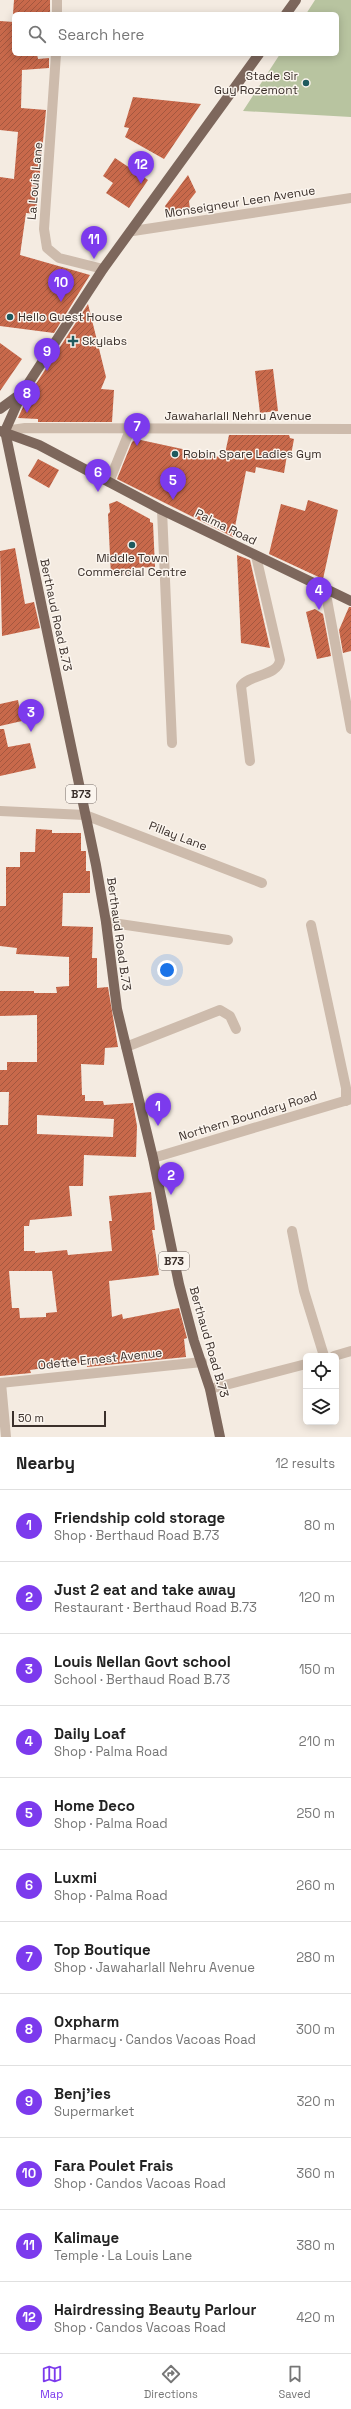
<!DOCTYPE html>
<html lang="en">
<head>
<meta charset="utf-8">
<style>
	:root { --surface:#fff; --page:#f6f6f6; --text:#222; --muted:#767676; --line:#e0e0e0; --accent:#7c3aed }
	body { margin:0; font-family:"Space Grotesk",sans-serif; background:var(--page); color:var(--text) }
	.controls { position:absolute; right:12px; bottom:12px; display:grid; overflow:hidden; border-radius:6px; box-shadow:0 2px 10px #0003 }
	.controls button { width:36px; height:36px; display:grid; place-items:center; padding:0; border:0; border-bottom:1px solid var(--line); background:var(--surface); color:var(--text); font:20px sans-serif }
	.scale { position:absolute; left:12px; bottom:10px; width:94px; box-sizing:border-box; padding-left:4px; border:2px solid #3b302b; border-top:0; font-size:11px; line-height:14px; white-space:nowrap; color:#3b302b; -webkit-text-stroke:3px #fbf5ee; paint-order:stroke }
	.you { position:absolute; left:167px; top:970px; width:14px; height:14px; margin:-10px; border:3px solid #fff; border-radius:50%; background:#1a73e8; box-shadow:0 0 0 6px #1a73e833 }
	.badge { display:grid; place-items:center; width:26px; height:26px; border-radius:50%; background:var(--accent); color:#fff; font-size:13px; font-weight:700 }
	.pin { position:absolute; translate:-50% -33px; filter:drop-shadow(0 1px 2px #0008) }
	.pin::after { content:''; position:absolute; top:21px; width:14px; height:12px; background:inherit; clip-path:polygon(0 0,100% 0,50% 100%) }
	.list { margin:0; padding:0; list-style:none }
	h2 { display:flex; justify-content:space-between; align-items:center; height:52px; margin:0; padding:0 16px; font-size:17px }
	h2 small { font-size:13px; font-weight:400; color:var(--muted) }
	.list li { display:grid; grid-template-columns:26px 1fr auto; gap:12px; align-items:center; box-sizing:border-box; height:72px; padding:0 16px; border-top:1px solid var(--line) }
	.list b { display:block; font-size:15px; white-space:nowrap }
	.list p { margin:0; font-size:13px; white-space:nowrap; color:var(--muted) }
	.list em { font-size:13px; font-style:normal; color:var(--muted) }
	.icon { flex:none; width:22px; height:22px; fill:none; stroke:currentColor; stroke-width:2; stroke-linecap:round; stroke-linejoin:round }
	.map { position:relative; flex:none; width:351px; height:1437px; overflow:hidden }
	.search { position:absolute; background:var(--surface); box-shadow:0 2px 10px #0003; left:12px; right:12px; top:12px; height:44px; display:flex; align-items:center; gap:10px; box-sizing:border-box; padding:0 14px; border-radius:6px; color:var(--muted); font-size:15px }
	.sheet { height:916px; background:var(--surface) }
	nav { display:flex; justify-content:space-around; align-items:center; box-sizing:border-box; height:56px; border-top:1px solid var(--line); background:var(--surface); font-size:11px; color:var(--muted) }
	nav a { display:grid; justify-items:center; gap:2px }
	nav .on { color:var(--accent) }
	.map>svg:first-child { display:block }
	.pitch { fill:#b8c4a0 }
	.building { fill:url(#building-hatch); fill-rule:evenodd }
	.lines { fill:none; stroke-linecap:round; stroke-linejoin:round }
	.minor { stroke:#cdbbac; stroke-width:10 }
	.major { stroke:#7d675c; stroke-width:10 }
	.poi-dot { fill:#1f5a5e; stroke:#fbf5ee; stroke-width:1.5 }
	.labels { text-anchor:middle; stroke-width:3; stroke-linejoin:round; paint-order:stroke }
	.shield { fill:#fbf5ee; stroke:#756b66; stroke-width:1 }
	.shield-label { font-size:11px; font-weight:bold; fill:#3b302b }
	.poi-label { font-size:12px; fill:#3b302b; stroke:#fbf5ee; text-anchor:start }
	.street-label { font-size:12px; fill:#3b302b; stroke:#fbf5ee }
</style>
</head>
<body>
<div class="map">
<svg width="351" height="1437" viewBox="0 0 351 1437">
	<defs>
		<pattern id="building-hatch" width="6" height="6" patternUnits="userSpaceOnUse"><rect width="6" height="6" fill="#c8694b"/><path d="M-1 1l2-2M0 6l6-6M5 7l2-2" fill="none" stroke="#a4573f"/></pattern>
	</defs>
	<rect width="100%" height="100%" fill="#f4ebe1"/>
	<!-- pitch -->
	<path class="pitch" d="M315 0H351V117L243 111 280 54H337V14H306Z"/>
	<!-- building -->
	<g class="building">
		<path d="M14 0H50V14H13Z"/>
		<path d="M0 21 14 22V54H37L38 59 49 58V68L22 70 21 108 46 110 36 214 26 213 20 255 90 275 54 333 0 326V177L14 179 18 132 0 130Z"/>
		<path d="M133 97 201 104 164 159 125 137 129 128 124 127Z"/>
		<path d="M115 158 148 180 129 208 106 193 113 183 103 176Z"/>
		<path d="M188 175 196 192 189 201 190 210 169 214 165 206Z"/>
		<path d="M88 304 106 377 101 389 114 390 112 422H38V419L18 418 28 396Z"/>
		<path d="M0 343 22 359 0 391Z"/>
		<path d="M273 369 278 411 260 413 255 371Z"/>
		<path d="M229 435H289L290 438 294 439 291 455H287L284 473 256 467 255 473 246 471 233 537 117 479 132 442 136 439 224 458Z"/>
		<path d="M38 459 59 470 49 488 28 476Z"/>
		<path d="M308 500 338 510 323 579 269 554 281 504 305 511Z"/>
		<path d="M117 501 150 519V522L153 523 155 567 131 568V575L111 576 108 514 110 512 109 504Z"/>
		<path d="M15 548 25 604 34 602 40 628 2 636 0 551Z"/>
		<path d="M237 555 250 560 270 648 241 643Z"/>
		<path d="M349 607H351V651L343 653 339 630Z"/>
		<path d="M315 609 323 614 331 656 317 659 306 612Z"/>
		<path d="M18 700 22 721 0 726V704Z"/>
		<path d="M0 729H4L8 747 30 743 36 768 0 776Z"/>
		<path d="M36 829 52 830V833H81V851H86V871H90V893H63L62 926 93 927 92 958H97V988L108 987 118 1047 105 1048 104 1065 81 1064 82 1095H85V1101H103L104 1105 133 1103 137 1126 136 1157 84 1155 83 1186H69L72 1216 30 1220 29 1226H24V1251H35V1253L67 1250 68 1255 112 1251 109 1221H112L109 1196 151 1192 155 1230H152L159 1275 109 1281 112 1317 122 1314 123 1319 179 1308 187 1338 184 1339 186 1357 87 1367V1362L30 1370 31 1373 0 1376V1125H8L9 1092H0V1070H7V1062H37V1015L0 1016V991H34V993H57L56 987 69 986V957L16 954 17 948 0 946V906H6V867H20V852H35ZM37 1115 114 1119 113 1137 37 1134ZM9 1271H52L57 1312 46 1313V1317L20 1318 19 1308H12Z"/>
	</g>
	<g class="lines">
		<!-- minor -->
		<g class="minor">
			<path d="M57 14V0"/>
			<path d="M56 54 44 229 47 248 59 258 103 269"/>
			<path d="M133 231 351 198"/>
			<path d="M5 431 25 428 351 429"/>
			<path d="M109 482 130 430"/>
			<path d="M162 510 172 743"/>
			<path d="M325 589 351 729"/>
			<path d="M250 761 241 686C250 674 278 676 280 660L256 556"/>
			<path d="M0 811 85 815 262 883"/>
			<path d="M106 922 228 940"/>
			<path d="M311 925 346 1088V1101"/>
			<path d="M126 1047 220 1010 230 1016 236 1029"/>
			<path d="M153 1158 351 1099"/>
			<path d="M292 1231 304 1291 324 1356"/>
			<path d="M334 1356 351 1351"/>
			<path d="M0 1383 202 1362"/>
			<path d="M1 1383 6 1437"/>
			<path d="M210 1389 306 1364"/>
		</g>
		<!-- major -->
		<g class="major">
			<path d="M286 14 296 0"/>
			<path d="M0 409 19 395"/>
			<path d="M0 431 39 445 162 510 351 601"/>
			<path d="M220 1437 210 1389 194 1341 179 1284 153 1158 117 1009 106 922 96 865 5 431 22 393 103 269 259 54"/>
		</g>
	</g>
	<!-- markers -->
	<g class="poi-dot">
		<circle cx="306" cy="83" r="4"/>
		<circle cx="10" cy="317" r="4"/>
		<path d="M71 335h4v4h4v4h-4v4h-4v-4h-4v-4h4z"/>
		<circle cx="175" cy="454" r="4"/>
		<circle cx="132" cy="545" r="4"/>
	</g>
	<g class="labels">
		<!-- shield labels -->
		<g class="shield">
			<rect x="66" y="785" width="30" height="18" rx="3"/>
			<rect x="159" y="1252" width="30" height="18" rx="3"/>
		</g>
		<g class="shield-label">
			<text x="81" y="798">B73</text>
			<text x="174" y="1265">B73</text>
		</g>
		<!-- poi labels -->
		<g class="poi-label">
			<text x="298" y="80" text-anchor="end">Stade Sir<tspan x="298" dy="14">Guy Rozemont</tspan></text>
			<text x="18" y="321">Hello Guest House</text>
			<text x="82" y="345">Skylabs</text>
			<text x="183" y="458">Robin Spare Ladies Gym</text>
			<text x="132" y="562" text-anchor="middle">Middle Town<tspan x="132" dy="14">Commercial Centre</tspan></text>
		</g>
		<!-- street labels -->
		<g class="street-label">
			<text transform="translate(35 181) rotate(-85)" y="4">La Louis Lane</text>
			<text transform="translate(240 202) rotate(-9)" y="4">Monseigneur Leen Avenue</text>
			<text x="238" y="420">Jawaharlall Nehru Avenue</text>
			<text transform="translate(226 527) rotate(26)" y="4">Palma Road</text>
			<text transform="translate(56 615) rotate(78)" y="4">Berthaud Road B.73</text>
			<text transform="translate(178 836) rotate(21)" y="4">Pillay Lane</text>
			<text transform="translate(119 934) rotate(82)" y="4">Berthaud Road B.73</text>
			<text transform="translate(248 1116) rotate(-17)" y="4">Northern Boundary Road</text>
			<text transform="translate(209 1342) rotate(74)" y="4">Berthaud Road B.73</text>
			<text transform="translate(100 1359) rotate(-6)" y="4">Odette Ernest Avenue</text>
		</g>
	</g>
</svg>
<div class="controls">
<button><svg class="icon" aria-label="locate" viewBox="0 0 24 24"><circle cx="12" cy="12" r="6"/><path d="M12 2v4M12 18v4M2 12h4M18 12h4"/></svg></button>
<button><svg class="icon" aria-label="layers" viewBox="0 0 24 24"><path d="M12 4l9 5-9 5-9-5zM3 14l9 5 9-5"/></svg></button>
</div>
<div class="scale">50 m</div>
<div class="you"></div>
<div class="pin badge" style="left:158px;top:1126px">1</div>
<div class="pin badge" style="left:171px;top:1195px">2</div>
<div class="pin badge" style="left:31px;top:732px">3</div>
<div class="pin badge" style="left:319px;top:610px">4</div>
<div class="pin badge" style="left:173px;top:500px">5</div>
<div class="pin badge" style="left:98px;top:492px">6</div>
<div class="pin badge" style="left:137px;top:446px">7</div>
<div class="pin badge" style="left:27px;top:413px">8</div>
<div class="pin badge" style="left:47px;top:371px">9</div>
<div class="pin badge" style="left:61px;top:302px">10</div>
<div class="pin badge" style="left:94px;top:259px">11</div>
<div class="pin badge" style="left:141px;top:184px">12</div>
<div class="search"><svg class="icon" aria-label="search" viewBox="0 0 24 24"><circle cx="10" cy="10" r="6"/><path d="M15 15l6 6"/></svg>Search here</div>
</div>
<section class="sheet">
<h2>Nearby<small>12 results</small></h2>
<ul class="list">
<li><span class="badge">1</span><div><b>Friendship cold storage</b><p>Shop · Berthaud Road B.73</p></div><em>80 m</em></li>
<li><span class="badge">2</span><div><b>Just 2 eat and take away</b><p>Restaurant · Berthaud Road B.73</p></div><em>120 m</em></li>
<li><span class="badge">3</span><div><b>Louis Nellan Govt school</b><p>School · Berthaud Road B.73</p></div><em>150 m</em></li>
<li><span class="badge">4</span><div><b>Daily Loaf</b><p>Shop · Palma Road</p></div><em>210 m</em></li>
<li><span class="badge">5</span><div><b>Home Deco</b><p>Shop · Palma Road</p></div><em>250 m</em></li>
<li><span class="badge">6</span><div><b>Luxmi</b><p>Shop · Palma Road</p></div><em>260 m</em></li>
<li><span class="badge">7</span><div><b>Top Boutique</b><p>Shop · Jawaharlall Nehru Avenue</p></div><em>280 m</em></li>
<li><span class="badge">8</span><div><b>Oxpharm</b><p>Pharmacy · Candos Vacoas Road</p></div><em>300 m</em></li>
<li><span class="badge">9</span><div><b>Benj'ies</b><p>Supermarket</p></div><em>320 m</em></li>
<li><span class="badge">10</span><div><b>Fara Poulet Frais</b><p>Shop · Candos Vacoas Road</p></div><em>360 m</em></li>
<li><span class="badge">11</span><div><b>Kalimaye</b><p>Temple · La Louis Lane</p></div><em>380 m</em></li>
<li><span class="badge">12</span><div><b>Hairdressing Beauty Parlour</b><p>Shop · Candos Vacoas Road</p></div><em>420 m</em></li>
</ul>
</section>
<nav>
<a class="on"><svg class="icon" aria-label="map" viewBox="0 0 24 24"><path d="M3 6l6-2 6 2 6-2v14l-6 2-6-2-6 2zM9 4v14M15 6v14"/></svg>Map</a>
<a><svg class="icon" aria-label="directions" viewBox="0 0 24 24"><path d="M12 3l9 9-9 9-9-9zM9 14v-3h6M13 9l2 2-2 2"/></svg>Directions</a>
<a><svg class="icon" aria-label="saved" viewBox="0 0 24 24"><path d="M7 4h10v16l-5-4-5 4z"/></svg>Saved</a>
</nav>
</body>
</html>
